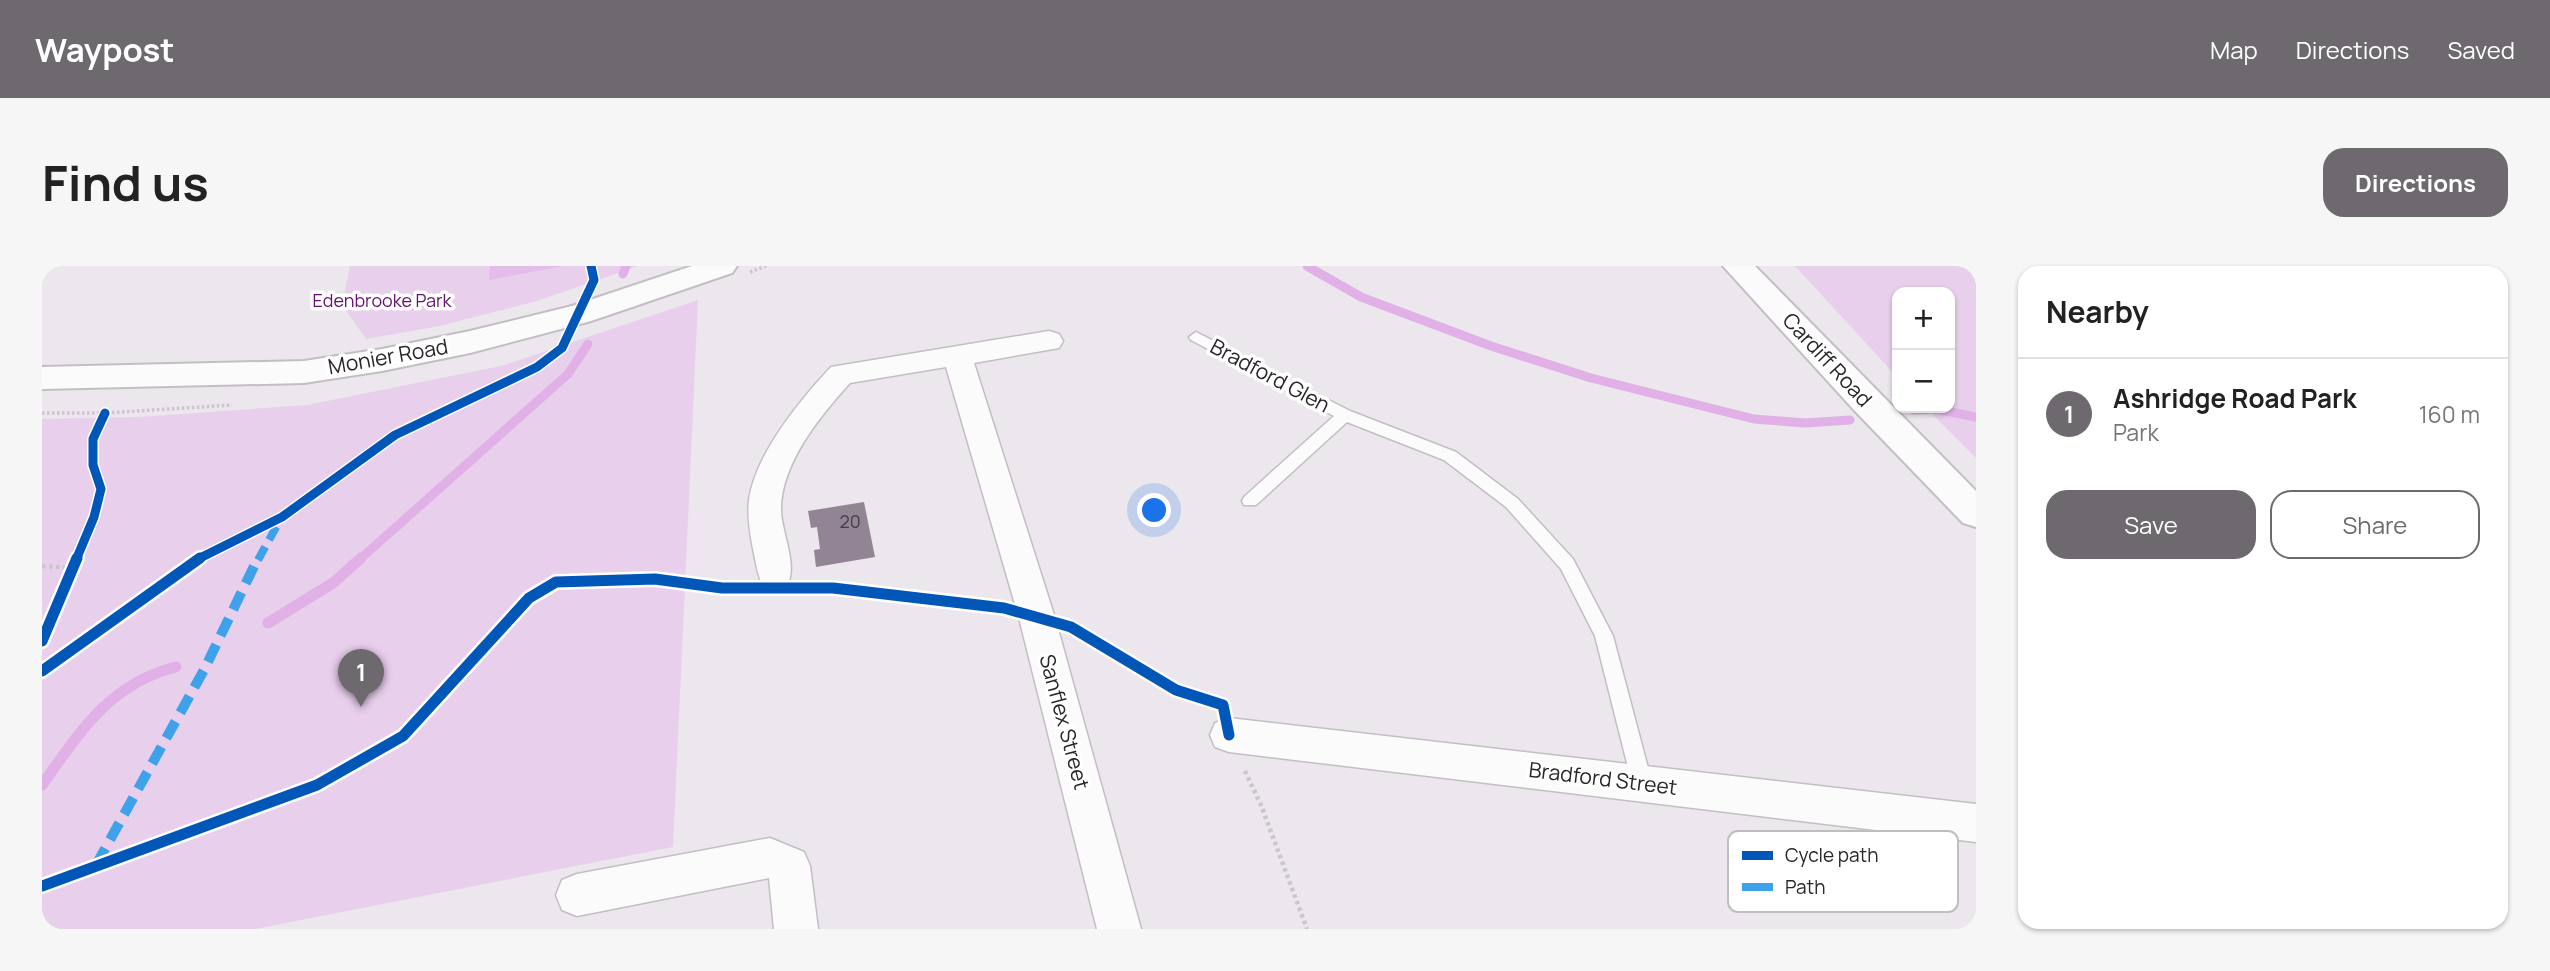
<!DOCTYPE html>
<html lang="en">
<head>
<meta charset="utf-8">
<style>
	:root { --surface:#fff; --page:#f6f6f6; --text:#222; --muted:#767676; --line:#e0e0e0; --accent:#6d696e }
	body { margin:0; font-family:Manrope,sans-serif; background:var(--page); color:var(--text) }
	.controls { position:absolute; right:21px; top:21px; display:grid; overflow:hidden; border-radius:14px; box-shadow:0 2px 5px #0004 }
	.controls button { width:63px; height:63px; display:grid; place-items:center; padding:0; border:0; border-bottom:2px solid var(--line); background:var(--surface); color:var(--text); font:35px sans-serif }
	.you { position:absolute; left:1113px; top:245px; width:24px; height:24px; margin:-18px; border:5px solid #fff; border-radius:50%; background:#1a73e8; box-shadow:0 0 0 10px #1a73e833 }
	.badge { display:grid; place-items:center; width:46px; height:46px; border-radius:50%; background:var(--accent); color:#fff; font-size:23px; font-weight:700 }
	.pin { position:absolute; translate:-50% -58px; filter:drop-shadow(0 2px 4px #0008) }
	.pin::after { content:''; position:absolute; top:37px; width:24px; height:21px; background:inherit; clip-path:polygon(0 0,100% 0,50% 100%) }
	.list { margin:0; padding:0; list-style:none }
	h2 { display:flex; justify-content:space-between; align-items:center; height:91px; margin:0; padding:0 28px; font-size:30px }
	h2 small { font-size:23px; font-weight:400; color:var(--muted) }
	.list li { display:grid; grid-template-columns:46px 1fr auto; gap:21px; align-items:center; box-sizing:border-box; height:112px; padding:0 28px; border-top:2px solid var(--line) }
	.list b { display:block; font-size:26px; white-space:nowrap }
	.list p { margin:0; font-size:23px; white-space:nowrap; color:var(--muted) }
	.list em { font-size:23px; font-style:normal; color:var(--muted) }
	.actions { display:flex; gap:14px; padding:21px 28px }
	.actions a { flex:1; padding:16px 0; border:2px solid var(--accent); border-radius:21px; text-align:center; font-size:24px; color:var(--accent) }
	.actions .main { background:var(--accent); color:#fff }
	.map { position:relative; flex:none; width:1934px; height:663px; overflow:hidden; border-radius:21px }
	header { display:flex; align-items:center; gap:42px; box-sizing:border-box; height:98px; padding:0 35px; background:var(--accent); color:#fff }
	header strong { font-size:33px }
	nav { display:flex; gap:38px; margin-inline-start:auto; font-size:24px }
	.intro { display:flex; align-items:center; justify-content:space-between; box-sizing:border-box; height:168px; padding:0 42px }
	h1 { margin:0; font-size:49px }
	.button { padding:18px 32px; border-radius:21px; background:var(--accent); color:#fff; font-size:24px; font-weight:700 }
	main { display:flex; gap:42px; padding:0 42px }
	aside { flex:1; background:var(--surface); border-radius:21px; box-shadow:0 2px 5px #0004 }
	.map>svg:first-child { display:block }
	.green { fill:#e8cfec }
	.forest { fill:#e3bce9 }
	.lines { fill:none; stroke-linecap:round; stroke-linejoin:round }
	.stream-far1 { stroke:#e0b0e7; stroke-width:9 }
	.stream { stroke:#e0b0e7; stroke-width:11 }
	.building { fill:#928495 }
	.service-casing { stroke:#c3bec4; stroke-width:3 }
	.minor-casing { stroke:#c3bec4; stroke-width:3 }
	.secondary-casing { stroke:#c3bec4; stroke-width:4 }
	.path-far1 { stroke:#c9c7ca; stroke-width:3.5; stroke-dasharray:2.5 2.5; stroke-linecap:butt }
	.path { stroke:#c9c7ca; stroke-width:4.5; stroke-dasharray:3.5 3.5; stroke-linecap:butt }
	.service { fill:#fcfbfc; fill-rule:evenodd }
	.minor { fill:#fcfbfc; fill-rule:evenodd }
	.secondary { fill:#fcfbfc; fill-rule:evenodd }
	.quiet-far1 { stroke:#3ea2eb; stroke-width:8; stroke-dasharray:15 8; stroke-linecap:butt }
	.quiet { stroke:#3ea2eb; stroke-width:10; stroke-dasharray:19 10; stroke-linecap:butt }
	.cycleway-far1-casing { stroke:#fff; stroke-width:12 }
	.cycleway-casing { stroke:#fff; stroke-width:16 }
	.cycleway-far1 { stroke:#0057b8; stroke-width:9 }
	.cycleway { stroke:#0057b8; stroke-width:11 }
	.labels { text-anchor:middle; stroke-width:7; stroke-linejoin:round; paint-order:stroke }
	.far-park-label { font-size:18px; fill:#63116e; stroke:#fff }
	.number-label { font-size:18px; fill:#433d45 }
	.street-label { font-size:21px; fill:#29252a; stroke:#fff }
	.key { fill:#fff; stroke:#bfbebf; stroke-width:2 }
	.key-label { font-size:19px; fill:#29252a }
</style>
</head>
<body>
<header>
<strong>Waypost</strong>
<nav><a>Map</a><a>Directions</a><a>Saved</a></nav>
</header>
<div class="intro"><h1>Find us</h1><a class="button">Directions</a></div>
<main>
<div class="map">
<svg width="1934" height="663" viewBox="0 0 1934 663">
	<rect width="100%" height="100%" fill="#ece6ed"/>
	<!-- green -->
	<g class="green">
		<path d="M308 0H596L495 35 393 61 324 73 300 39Z"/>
		<path d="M1753 0H1934V192L1884 142H1908V26H1855V111Z"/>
		<path d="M656 34 631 581 213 663H0V153L97 151 265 139 459 100Z"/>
	</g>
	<!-- forest -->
	<path class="forest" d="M448 0H521L447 14Z"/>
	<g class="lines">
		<!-- stream-far1 -->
		<g class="stream-far1">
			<path d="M1265 0 1319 31 1449 80 1549 112 1712 153 1763 157 1808 154"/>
			<path d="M581 8 584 0"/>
			<path d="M1872 144 1894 143 1934 151"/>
			<path d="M317 294 526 108 546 78"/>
		</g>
		<!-- stream -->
		<g class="stream">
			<path d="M226 357 291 317 319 292"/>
			<path d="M0 519C37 467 68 417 134 401"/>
		</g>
	</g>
	<!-- building -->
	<path class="building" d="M822 236 833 291 774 301 772 284 778 283 775 261 769 262 766 245Z"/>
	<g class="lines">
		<defs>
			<path id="service" d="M1154 66 1308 145 1414 186 1476 233 1531 293 1571 370 1610 517 1607 523 1600 526 1593 523 1590 517 1553 370 1519 303 1464 241 1402 194 1305 156 1214 239H1202L1200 235 1202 231 1292 150 1149 74 1147 71Z"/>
			<g id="minor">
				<path d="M1007 65 1017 68 1021 75 1017 82 932 97 1013 352 1099 663H1055L977 352 904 101 808 117C779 149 738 198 739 245 740 268 756 299 745 320L733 324 721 320C715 308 714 296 711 283 708 267 705 250 707 234 713 189 758 134 789 101Z"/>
				<path d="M1187 452 1934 538V576L1187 486 1173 481 1168 469 1173 457Z"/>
				<path d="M728 572 762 586 768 600 776 663H732L727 612 535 650 520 644 514 629 520 614 535 608Z"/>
			</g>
			<g id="secondary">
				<path d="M650 0H695L690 7 549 55 428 87 340 105 262 117 0 123V101L262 95 340 83 428 65 530 40Z"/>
				<path d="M1681 0H1713L1934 225V261L1921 257 1812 144Z"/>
			</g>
		</defs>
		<!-- service casing -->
		<use href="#service" class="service-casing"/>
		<!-- minor casing -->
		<use href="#minor" class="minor-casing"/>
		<!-- secondary casing -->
		<use href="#secondary" class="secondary-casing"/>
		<!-- path-far1 -->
		<g class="path-far1">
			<path d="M708 6 724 0"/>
			<path d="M0 147H63L190 139"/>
		</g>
		<!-- path -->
		<g class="path">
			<path d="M0 300 31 302"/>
			<path d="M1203 505 1219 539 1265 663"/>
		</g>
		<!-- service -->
		<use href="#service" class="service"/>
		<!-- minor -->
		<use href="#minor" class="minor"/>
		<!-- secondary -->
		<use href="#secondary" class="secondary"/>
		<!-- quiet-far1 -->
		<path class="quiet-far1" d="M216 294 238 254"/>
		<!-- quiet -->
		<path class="quiet" d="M54 599 162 404 216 292"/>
		<defs>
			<g id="cycleway-far1">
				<path d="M34 294 52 251 59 223 51 199V173L63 147"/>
				<path d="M154 294 240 251 353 169 495 101 520 82 552 14 549 0"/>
			</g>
			<g id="cycleway">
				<path d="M0 375 35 292"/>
				<path d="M0 405 158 292"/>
				<path d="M0 620 275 519 361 470 487 332 514 316 613 313 680 322H791L962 342 1029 361 1134 424 1181 439 1187 469"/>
			</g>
		</defs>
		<!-- cycleway-far1 casing -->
		<use href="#cycleway-far1" class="cycleway-far1-casing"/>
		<!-- cycleway casing -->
		<use href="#cycleway" class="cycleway-casing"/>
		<!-- cycleway-far1 -->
		<use href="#cycleway-far1" class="cycleway-far1"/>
		<!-- cycleway -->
		<use href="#cycleway" class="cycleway"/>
	</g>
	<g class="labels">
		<!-- far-park labels -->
		<g class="far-park-label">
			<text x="340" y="41">Edenbrooke Park</text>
		</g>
		<!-- number labels -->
		<g class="number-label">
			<text x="808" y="262">20</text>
		</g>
		<!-- street labels -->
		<g class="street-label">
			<text transform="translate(346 91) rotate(-10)" y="7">Monier Road</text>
			<text transform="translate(1785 94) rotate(47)" y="7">Cardiff Road</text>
			<text transform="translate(1228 110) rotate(28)" y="7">Bradford Glen</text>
			<text transform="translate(1022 456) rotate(75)" y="7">Sanflex Street</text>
			<text transform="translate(1561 513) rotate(7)" y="7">Bradford Street</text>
		</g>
	</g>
	<!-- legend -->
	<rect x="1686" y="565" width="230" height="81" rx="10" class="key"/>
	<rect x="1700" y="585" width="31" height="9" fill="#0057b8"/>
	<rect x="1700" y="617" width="31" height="8" fill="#3ea2eb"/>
	<g class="key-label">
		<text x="1743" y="596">Cycle path</text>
		<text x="1743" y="628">Path</text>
	</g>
</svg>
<div class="controls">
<button>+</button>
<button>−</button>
</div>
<div class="you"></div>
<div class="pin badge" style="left:319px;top:441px">1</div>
</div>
<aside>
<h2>Nearby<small></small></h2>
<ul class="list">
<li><span class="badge">1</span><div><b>Ashridge Road Park</b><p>Park</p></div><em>160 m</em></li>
</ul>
<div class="actions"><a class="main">Save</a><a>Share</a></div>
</aside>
</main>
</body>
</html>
